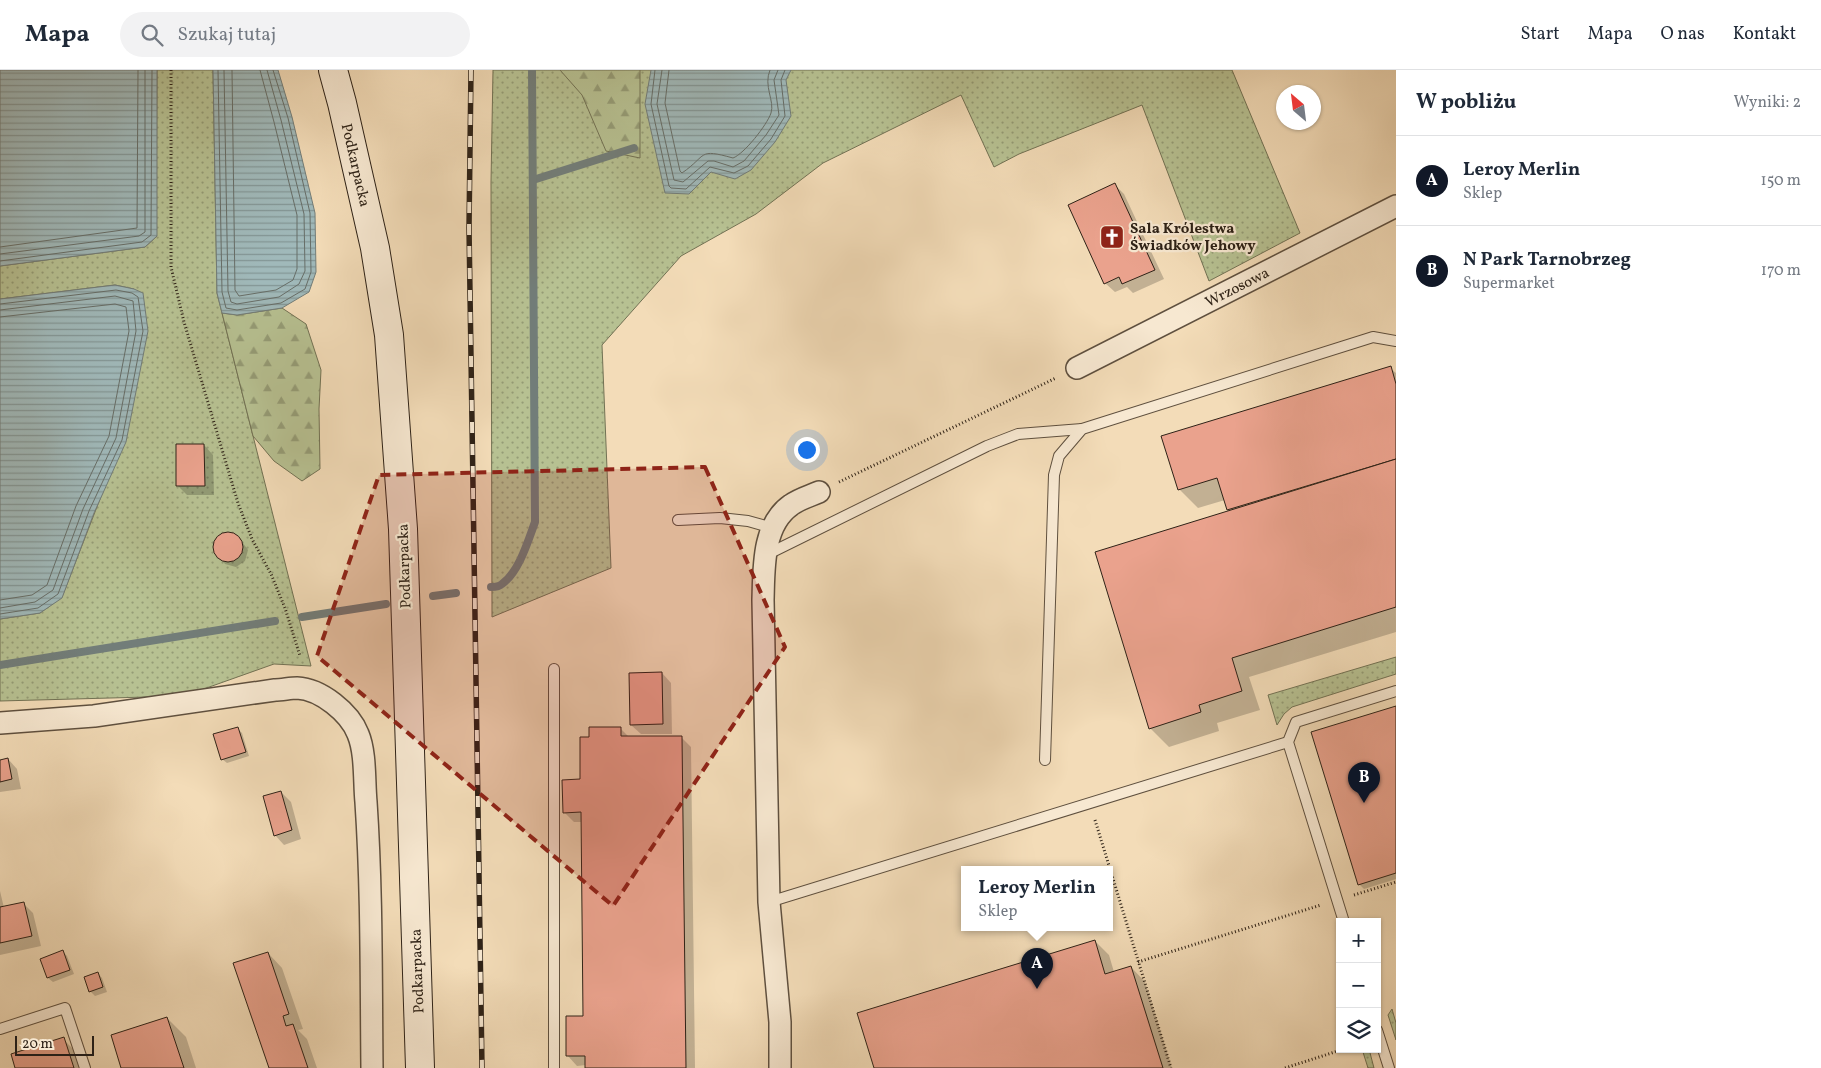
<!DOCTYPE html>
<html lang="pl">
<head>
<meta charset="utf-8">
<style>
	:root { --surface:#fff; --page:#f2f2f3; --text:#1f2937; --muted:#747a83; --line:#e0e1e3; --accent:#111827 }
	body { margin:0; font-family:Vollkorn,serif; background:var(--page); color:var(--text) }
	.controls { position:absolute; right:15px; bottom:15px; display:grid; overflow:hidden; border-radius:0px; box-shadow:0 1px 4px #0004 }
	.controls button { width:45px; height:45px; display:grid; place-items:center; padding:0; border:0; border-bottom:1px solid var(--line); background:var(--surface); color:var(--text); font:25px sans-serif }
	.compass { position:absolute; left:1276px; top:15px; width:45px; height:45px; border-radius:50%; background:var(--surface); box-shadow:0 1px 4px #0004; rotate:332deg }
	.scale { position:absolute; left:15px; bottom:12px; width:79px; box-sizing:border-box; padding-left:5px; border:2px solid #2e2217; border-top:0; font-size:14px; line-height:18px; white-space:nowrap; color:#2e2217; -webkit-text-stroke:4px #f7e8d1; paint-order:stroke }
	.you { position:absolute; left:806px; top:379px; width:18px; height:18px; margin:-12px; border:4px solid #fff; border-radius:50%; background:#1a73e8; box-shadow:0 0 0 8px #1a73e833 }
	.badge { display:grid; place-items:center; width:32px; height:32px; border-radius:50%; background:var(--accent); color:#fff; font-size:16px; font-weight:700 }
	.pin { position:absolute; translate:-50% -41px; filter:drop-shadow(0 1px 2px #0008) }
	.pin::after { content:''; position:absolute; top:26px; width:18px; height:15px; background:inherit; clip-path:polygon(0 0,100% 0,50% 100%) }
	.popup { position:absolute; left:961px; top:796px; width:152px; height:65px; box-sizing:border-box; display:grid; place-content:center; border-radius:0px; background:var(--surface); filter:drop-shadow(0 1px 4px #0005); font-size:16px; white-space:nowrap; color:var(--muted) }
	.popup b { font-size:19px; color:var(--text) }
	.popup::after { content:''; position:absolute; left:50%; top:100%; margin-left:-10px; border:10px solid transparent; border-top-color:var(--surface) }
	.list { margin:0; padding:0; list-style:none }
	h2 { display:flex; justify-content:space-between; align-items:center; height:65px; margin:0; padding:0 20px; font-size:21px }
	h2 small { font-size:16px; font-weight:400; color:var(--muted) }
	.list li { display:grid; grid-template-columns:32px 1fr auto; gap:15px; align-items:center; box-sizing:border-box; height:90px; padding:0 20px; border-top:1px solid var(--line) }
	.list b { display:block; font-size:19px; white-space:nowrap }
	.list p { margin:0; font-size:16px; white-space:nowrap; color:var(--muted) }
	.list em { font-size:16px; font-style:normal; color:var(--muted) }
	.icon { flex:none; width:28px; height:28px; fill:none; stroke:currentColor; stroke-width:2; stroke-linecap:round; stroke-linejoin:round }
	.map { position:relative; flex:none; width:1396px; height:998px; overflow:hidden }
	header { display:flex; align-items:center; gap:30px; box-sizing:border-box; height:70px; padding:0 25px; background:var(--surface); border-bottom:1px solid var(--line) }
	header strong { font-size:24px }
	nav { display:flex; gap:28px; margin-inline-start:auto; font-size:18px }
	.search { width:350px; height:45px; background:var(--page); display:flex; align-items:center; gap:12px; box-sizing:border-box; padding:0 18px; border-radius:28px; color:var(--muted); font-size:19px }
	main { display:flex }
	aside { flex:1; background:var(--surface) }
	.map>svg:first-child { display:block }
	.grass { fill:url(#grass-dots); stroke:#727254 }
	.forest { fill:url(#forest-firs); stroke:#727254 }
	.water { fill:url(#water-rules); stroke:#727d79 }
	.shadow { fill:#0003 }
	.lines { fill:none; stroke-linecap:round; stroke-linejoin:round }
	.shore { stroke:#676e68; stroke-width:1 }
	.stream { stroke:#727d79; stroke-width:8 }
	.building { fill:#eaa28d; stroke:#2e2217 }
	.service-casing { stroke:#5f503f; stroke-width:12 }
	.minor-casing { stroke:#5f503f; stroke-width:24 }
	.secondary-casing { stroke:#2e2217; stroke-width:30 }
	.path { stroke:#2e2217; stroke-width:3; stroke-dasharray:1 2.5; stroke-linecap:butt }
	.service { stroke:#f7e8d1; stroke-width:10 }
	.minor { stroke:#f7e8d1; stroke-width:21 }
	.secondary { stroke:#f7e8d1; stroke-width:28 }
	.rail-casing { stroke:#2e2217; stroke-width:5.5 }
	.rail { stroke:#f7e8d1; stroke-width:4; stroke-dasharray:11; stroke-linecap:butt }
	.marked { fill:#8f2418; fill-opacity:0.2; stroke:#8f2418; stroke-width:4; stroke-dasharray:10 6; stroke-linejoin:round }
	.labels { text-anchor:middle; stroke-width:4.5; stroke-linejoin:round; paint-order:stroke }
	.street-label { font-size:15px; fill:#2e2217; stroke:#f7e8d1 }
	.poi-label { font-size:15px; font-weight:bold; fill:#2e2217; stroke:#f7e8d1; text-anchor:start }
</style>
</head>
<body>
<header>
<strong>Mapa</strong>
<div class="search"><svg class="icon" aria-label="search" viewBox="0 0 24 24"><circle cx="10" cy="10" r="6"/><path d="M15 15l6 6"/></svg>Szukaj tutaj</div>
<nav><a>Start</a><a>Mapa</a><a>O nas</a><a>Kontakt</a></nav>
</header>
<main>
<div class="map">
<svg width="1396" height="998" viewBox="0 0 1396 998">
	<defs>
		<pattern id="grass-dots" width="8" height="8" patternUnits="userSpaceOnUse" patternTransform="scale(1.25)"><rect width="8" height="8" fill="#b7c192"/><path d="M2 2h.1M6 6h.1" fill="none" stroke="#959c76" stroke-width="1.8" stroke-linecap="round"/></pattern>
		<pattern id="forest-firs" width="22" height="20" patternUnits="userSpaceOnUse" patternTransform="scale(1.25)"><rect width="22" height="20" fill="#b7c192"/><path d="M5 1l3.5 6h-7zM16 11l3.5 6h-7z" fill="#959c76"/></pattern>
		<pattern id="water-rules" width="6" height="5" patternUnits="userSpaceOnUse" patternTransform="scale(1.25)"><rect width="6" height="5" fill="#a0b9ba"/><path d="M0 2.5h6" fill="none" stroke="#839696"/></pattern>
	</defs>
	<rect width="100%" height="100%" fill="#f3dcb8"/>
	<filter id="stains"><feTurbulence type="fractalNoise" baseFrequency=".004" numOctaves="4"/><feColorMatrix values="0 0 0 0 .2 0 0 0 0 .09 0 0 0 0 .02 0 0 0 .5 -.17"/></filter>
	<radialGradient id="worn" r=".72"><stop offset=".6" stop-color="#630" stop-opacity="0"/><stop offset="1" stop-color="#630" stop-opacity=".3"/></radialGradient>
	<!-- grass -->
	<g class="grass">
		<path d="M157 0H213L217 223 311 596 274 594 184 626 0 631V549L40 543 62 527 107 411 134 219 115 215 0 229V196L145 177 156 167Z"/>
		<path d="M493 0H1232L1300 163 1209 211 1142 35 1019 84 994 97 961 25 823 93 756 144 681 186 602 275 611 498 492 547 491 112Z"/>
		<path d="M1396 587V604L1292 637 1284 644 1277 655 1268 625Z"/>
		<path d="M1392 939 1396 953V970L1388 945Z"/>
		<path d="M1362 979H1369L1374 998H1368Z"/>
	</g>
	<!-- forest -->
	<g class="forest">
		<path d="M560 0H640V88L606 81 582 25Z"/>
		<path d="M282 238 306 254 321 300 319 339 320 399 302 411 274 391 253 366 222 243 237 245Z"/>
	</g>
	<!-- water -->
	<g class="water">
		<path d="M0 0H157V166L145 177 0 196Z"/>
		<path d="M213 0H278L292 47 315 143 316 202 309 222 282 238 237 245 222 243 217 223Z"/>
		<path d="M651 0H791L786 10 791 46 775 72 751 100 735 109 711 102 689 124 665 123 645 34Z"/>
		<path d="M115 215 134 219 143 223 148 261 126 372 94 443 62 528 40 543 0 549V229Z"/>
	</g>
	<!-- shadow -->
	<g class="shadow">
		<path d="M1115 115 1124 124 1164 209 1133 223 1127 217 1115 222 1105 213Z"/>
		<path d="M1390 298 1396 303V562L1249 607 1260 640 1217 653 1219 661 1169 677 1150 658 1228 441 1225 430 1198 438 1179 419Z"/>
		<path d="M204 375 213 385 214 425H187L178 416Z"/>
		<path d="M226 462 237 465 248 480 245 491 236 497 225 494 214 479 216 468Z"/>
		<path d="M662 603 671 613 672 664H641L631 655Z"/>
		<path d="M1396 637V809L1364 819 1359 814Z"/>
		<path d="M237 658 242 663 249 686 227 693 222 689Z"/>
		<path d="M620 658 630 668 681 667 691 677 695 998H586V995L577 996 568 986 584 947 582 752H574L564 742 581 710 590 669Z"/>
		<path d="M8 689 17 699 21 719 0 722V691Z"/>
		<path d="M281 722 291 732 301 769 284 775 275 765Z"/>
		<path d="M0 821 4 838 23 833 33 843 41 876 0 885Z"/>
		<path d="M1095 871 1109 885 1114 902 1131 897 1145 912 1172 998H875Z"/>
		<path d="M62 881 67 886 74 904 53 912 48 908 41 889Z"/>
		<path d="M268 883 282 898 303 959 298 960 307 969 317 998H270Z"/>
		<path d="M98 903 102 908 107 922 95 926 90 921Z"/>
		<path d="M167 948 186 967 196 998H122Z"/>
		<path d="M63 969 82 988 86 998H17Z"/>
	</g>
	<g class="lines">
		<!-- shore -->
		<g class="shore">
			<path d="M218 0 222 222 226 238 237 240 281 233 305 219 311 202 310 143 288 48 273 0"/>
			<path d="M224 0 228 221 231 232 237 234 279 227 299 214 305 201 304 144 281 50 267 0"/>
			<path d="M232 0 235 220 239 226 276 220 293 210 297 199V145L274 52 260 0"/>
			<path d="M655 0 651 34 669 116 671 118 686 119 710 97 734 103 748 96 771 69 785 46 781 10 785 0"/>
			<path d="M662 0 657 34 674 110 683 112 708 91H714L733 97 744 91 766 65 779 45 774 10 778 0"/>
			<path d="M669 0 665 33 680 101 682 103C708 85 697 78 733 88 744 84 767 55 771 43 775 31 763 16 770 0"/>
			<path d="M0 177 137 158 138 0"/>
			<path d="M0 184 139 166 145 162V0"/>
			<path d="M0 191 142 172 151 165 152 0"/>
			<path d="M0 234 116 220 132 223 138 227 143 261 122 370 89 441 58 524 38 538 0 544"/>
			<path d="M0 240 115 226 133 231 136 261 116 368 83 439 53 520 35 532 0 538"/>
			<path d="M0 247 115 234 126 237 129 261 109 366 76 436 47 515 32 525 0 530"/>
		</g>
		<!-- stream -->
		<g class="stream">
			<path d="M533 110 634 78"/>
			<path d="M491 517C494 517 499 517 502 514 519 502 528 471 535 452L532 0"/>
			<path d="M433 526 456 523"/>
			<path d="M302 547 386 534"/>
			<path d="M0 595 275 551"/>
		</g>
	</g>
	<!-- building -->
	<g class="building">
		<path d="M1115 113 1155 200 1122 214 1119 207 1104 214 1068 135Z"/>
		<path d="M1391 296 1396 314V389L1227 440 1217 408 1178 420 1161 366Z"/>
		<path d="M176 374H204L205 416H176Z"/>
		<path d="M1396 389V537L1232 588 1242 621 1199 635 1201 642 1149 659 1095 482Z"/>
		<circle cx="228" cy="477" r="15"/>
		<path d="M662 602 663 654 630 655 629 603Z"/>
		<path d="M1396 636V803L1358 815 1311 662Z"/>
		<path d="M238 657 246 682 221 690 213 664Z"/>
		<path d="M589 657H621V666H682L686 998H585V986H566V946H583L581 742 563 743 562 710 580 709V667H589Z"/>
		<path d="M8 688 12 709 0 712V690Z"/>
		<path d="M281 721 292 760 274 766 263 726Z"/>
		<path d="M24 832 32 866 0 873V837Z"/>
		<path d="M1095 870 1105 904 1131 896 1163 998H874L857 943Z"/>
		<path d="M63 880 70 900 47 908 40 889Z"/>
		<path d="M268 882 289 944 283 946 286 956 293 954 308 998H269L233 893Z"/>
		<path d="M98 902 103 917 89 922 84 907Z"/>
		<path d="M167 947 184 998H121L111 965Z"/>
		<path d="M64 967 74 998H15L11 984Z"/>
	</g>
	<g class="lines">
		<defs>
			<g id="service">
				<path d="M678 450 720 448 748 451 773 458"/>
				<path d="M766 485 987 376 1018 364 1082 359"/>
				<path d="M1045 690 1054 405 1059 386 1082 359 1373 267 1396 271"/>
				<path d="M769 832 1288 672"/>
				<path d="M1344 852 1288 672 1296 652 1396 621"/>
				<path d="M0 959 65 938 85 998"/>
				<path d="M1377 960 1389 998"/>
				<path d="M554 998V599"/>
			</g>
			<g id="minor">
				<path d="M1077 298 1396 136"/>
				<path d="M0 653 94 646 275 620C282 620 290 618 297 618 321 619 350 643 358 664 366 683 364 712 366 732 372 821 371 909 372 998"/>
				<path d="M780 998V952L769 832 763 530C764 499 762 455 791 435 799 429 810 426 819 422"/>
			</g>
			<path id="secondary" d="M333 0 342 33 375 178 389 265 403 459 420 998"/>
		</defs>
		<!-- service casing -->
		<use href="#service" class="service-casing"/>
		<!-- minor casing -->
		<use href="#minor" class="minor-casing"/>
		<!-- secondary casing -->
		<use href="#secondary" class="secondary-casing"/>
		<!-- path -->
		<g class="path">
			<path d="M171 0V197L184 252 238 433 252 469 271 504 285 538 300 586"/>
			<path d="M839 412 1056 308"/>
			<path d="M1095 750 1171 998"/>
			<path d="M1354 825 1396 812"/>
			<path d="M1138 892 1321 835"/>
			<path d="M1285 998 1344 979"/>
		</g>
		<!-- service -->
		<use href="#service" class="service"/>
		<!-- minor -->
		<use href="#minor" class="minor"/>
		<!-- secondary -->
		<use href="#secondary" class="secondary"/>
		<defs>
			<path id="rail" d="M471 0 469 158 482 998"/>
		</defs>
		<!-- rail casing -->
		<use href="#rail" class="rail-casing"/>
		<!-- rail -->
		<use href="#rail" class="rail"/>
	</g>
	<!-- marked area -->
	<path class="marked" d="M705 397 785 577 613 836 317 586 379 405Z"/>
	<!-- icons -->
	<defs>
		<symbol id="church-square" viewBox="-11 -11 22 22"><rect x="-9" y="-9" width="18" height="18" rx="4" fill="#8f2418" stroke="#f7e8d1"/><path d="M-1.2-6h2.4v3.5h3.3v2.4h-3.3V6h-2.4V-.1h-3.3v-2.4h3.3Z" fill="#fff"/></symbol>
	</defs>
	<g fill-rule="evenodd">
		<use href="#church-square" x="1098" y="153" width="28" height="28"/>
	</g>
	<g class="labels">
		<!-- street labels -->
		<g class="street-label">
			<text transform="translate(356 95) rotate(77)" y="5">Podkarpacka</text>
			<text transform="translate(1237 217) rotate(-27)" y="5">Wrzosowa</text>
			<text transform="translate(404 496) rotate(-92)" y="5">Podkarpacka</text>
			<text transform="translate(417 901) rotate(-92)" y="5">Podkarpacka</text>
		</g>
		<!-- poi labels -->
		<g class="poi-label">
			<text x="1130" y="163">Sala Królestwa<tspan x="1130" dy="17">Świadków Jehowy</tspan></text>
		</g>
	</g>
	<rect width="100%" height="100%" filter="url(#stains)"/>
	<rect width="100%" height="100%" fill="url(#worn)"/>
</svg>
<div class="controls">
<button>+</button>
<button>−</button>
<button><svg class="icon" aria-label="layers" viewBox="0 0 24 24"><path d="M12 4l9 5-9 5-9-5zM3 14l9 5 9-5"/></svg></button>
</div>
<svg class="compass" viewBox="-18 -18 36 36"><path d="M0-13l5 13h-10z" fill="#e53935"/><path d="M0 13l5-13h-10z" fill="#747a83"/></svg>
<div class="scale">20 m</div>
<div class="you"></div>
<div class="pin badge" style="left:1037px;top:919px">A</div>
<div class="popup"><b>Leroy Merlin</b>Sklep</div>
<div class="pin badge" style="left:1364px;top:733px">B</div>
</div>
<aside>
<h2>W pobliżu<small>Wyniki: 2</small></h2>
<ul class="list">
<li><span class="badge">A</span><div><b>Leroy Merlin</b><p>Sklep</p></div><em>150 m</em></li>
<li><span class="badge">B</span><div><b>N Park Tarnobrzeg</b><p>Supermarket</p></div><em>170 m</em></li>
</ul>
</aside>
</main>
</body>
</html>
